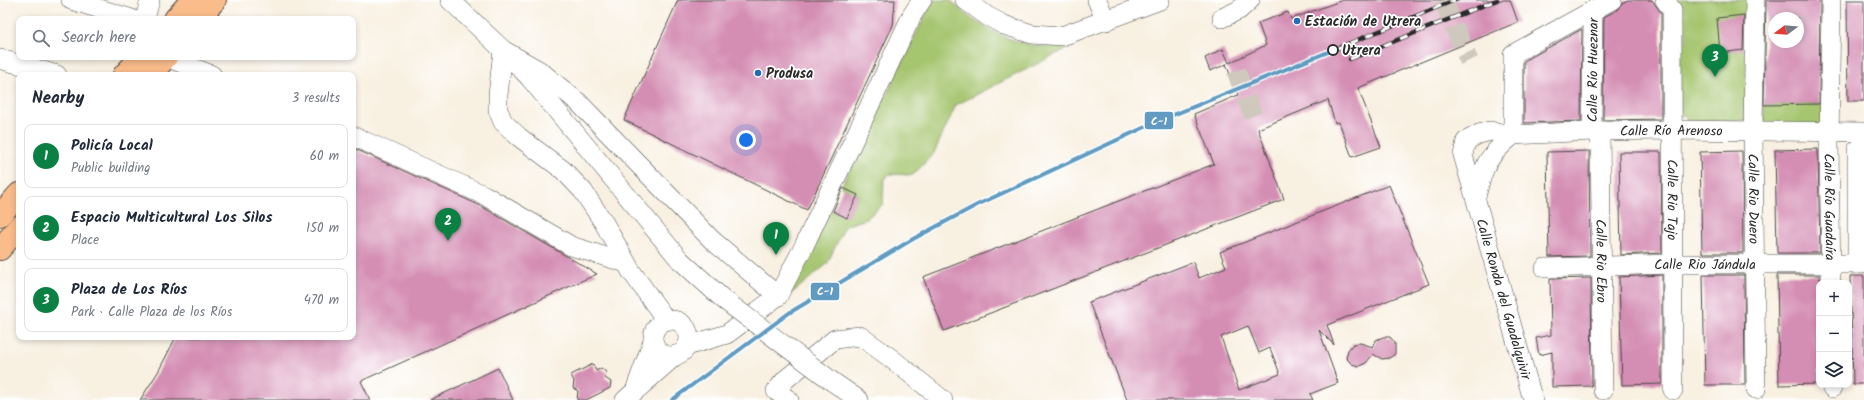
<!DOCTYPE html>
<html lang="en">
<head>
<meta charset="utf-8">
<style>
	:root { --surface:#fff; --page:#f6f6f7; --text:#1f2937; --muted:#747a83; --line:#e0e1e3; --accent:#0b8043 }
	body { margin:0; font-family:Kalam,sans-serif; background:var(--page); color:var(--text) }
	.controls { position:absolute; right:12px; bottom:12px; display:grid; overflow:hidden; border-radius:8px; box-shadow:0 2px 6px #0003 }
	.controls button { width:36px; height:36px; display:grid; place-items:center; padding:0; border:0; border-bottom:1px solid var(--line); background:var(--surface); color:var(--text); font:20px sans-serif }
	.compass { position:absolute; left:1768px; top:12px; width:36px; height:36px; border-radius:50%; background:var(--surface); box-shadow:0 2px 6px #0003; rotate:254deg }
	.you { position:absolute; left:746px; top:140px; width:14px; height:14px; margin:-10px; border:3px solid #fff; border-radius:50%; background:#1a73e8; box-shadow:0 0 0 6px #1a73e833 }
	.badge { display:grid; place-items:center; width:26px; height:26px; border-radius:50%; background:var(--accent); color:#fff; font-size:13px; font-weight:700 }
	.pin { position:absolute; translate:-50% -33px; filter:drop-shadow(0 1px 2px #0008) }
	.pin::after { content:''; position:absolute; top:21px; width:14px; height:12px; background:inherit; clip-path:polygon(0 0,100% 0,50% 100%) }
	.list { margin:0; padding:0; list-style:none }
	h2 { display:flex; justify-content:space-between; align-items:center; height:52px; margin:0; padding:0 16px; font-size:17px }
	h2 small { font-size:13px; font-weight:400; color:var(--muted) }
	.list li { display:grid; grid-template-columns:26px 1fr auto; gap:12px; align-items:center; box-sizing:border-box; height:64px; margin:0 8px 8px; padding:0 8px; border:1px solid var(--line); border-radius:8px }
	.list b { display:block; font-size:15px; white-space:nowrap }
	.list p { margin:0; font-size:13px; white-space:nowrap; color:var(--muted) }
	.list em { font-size:13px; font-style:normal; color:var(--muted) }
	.icon { flex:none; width:22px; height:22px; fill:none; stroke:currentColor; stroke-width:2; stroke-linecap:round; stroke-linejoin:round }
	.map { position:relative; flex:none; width:1864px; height:400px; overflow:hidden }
	.search { position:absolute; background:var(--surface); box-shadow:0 2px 6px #0003; left:16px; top:16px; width:340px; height:44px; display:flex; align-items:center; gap:10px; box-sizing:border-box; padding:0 14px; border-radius:8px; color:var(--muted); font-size:15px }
	.panel { position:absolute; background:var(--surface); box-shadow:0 2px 6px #0003; left:16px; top:72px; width:340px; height:268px; border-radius:8px }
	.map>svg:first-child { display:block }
	.green { fill:#a5c56e; stroke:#68784c }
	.building { fill:#d48db3; fill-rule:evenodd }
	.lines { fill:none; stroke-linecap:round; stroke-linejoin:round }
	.minor-tunnel { stroke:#cfc9bd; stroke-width:19; stroke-dasharray:19 10; stroke-linecap:butt }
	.minor-casing { stroke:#4a4946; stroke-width:20 }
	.major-casing { stroke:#4a4946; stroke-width:24 }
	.minor { stroke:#fff; stroke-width:19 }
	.major { stroke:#f9bc8a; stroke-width:22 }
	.rail-casing { stroke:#2b2b2b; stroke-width:4.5 }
	.rail { stroke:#fff; stroke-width:3; stroke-dasharray:9; stroke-linecap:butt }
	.minor-bridge-casing { stroke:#4a4946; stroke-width:20; stroke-linecap:butt }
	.minor-bridge { stroke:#fff; stroke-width:19 }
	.rail-1-casing { stroke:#fff; stroke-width:7 }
	.rail-1 { stroke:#619bc1; stroke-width:4 }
	.poi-dot { fill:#1f6fb2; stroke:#fff; stroke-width:1.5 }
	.stop-dot { fill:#fff; stroke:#2b2b2b; stroke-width:2 }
	.labels { text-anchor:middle; stroke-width:3.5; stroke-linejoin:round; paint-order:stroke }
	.poi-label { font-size:14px; font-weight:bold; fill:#2b2b2b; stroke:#fff; text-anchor:start }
	.stop-label { font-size:14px; font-weight:bold; fill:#2b2b2b; stroke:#fff; text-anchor:start }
	.street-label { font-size:14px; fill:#2b2b2b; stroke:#fff }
	.line-badge { stroke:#fff; stroke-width:1.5 }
	.badge-label { font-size:11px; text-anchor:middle; font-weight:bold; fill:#fff }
</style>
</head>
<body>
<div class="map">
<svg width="1864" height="400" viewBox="0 0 1864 400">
	<rect width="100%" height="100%" fill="#fff"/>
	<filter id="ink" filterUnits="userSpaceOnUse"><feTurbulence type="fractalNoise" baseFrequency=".025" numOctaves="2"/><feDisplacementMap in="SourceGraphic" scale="8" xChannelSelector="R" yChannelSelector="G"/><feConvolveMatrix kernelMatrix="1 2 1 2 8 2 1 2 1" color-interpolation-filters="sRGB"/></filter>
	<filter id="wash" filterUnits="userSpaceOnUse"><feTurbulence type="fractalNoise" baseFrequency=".012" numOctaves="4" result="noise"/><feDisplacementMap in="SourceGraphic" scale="16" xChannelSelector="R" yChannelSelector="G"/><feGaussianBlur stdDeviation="0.9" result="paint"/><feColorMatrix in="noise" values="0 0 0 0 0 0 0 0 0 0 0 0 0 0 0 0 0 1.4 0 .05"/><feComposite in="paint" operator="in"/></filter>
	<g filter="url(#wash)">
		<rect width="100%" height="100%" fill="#f8f0e1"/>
		<!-- green -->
		<g class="green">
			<path d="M933 0C937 0 943 0 948 0 954 1 966 15 972 19 1007 41 1042 55 1082 41L956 105 934 153 913 175 889 174 884 179 883 204 866 219 845 226 827 264 786 298 830 209 847 217 858 195 841 187Z"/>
			<path d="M1677 0H1750V120L1687 123 1686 115 1680 116Z"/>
			<path d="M1827 104 1825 126 1764 125V105Z"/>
		</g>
		<g id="blocks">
			<!-- building -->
			<g class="building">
				<path d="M678 0H895L893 25 807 210 624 120Z"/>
				<path d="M1343 0H1510L1518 22 1358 88 1381 147 1352 157 1339 122 1335 123 1328 100 1258 129 1284 199 944 331 923 277 1214 164 1194 114 1238 95 1226 64H1227L1210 71 1205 58 1223 49 1229 63 1266 45 1258 23 1288 12 1291 19Z"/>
				<path d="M1628 0H1652L1661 13V119L1603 120 1604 17 1617 10 1622 3Z"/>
				<path d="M1766 0H1820L1819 104 1764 105ZM1774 18H1798V42H1774Z"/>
				<path d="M1847 0H1864V101H1848Z"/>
				<path d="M1744 15 1743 50 1720 53 1717 18Z"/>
				<path d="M1582 29 1581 121 1524 123V61Z"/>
				<path d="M353 148 479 205 597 274 361 381 370 400H140L158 372 176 337H353Z"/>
				<path d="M1818 149 1820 253H1777L1775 150Z"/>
				<path d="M1589 151 1590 256 1549 257 1547 152Z"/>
				<path d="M1742 151 1743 253H1702L1700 152Z"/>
				<path d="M1619 152H1661L1662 253 1621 255Z"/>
				<path d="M1389 185 1429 284 1327 325 1334 345 1319 330 1338 383 1310 394 1313 400H1127L1089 302 1193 262 1199 278 1226 267 1220 252ZM1248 326 1259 353 1270 348 1280 374 1239 390 1221 337Z"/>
				<path d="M843 188 858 195 847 218 833 211Z"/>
				<path d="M1662 275V384L1622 385 1619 277Z"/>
				<path d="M1703 275H1744L1745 385H1705Z"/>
				<path d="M1777 275H1820L1819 384 1779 385Z"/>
				<path d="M1850 276H1864V384H1853Z"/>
				<path d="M1591 278 1592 386 1552 387V352L1539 355 1536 338 1551 335 1550 279Z"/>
				<path d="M1383 337H1390L1395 343V354L1389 358 1382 359 1373 354 1366 363 1359 366 1352 364 1346 358 1348 350 1353 344 1360 343 1373 347 1376 340Z"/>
				<path d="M593 364 596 371 601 368 606 372 605 378 611 382 610 388 586 400H577L578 391 573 388 574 381 571 375Z"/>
				<path d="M498 368 513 400H430Z"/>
			</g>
		</g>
	</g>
	<g filter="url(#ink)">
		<use href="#blocks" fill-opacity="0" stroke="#4a4946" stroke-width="1"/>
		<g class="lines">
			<!-- minor-tunnel -->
			<g class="minor-tunnel">
				<path d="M1443 0 1469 61"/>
				<path d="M1236 71 1256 124"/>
			</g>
			<defs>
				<g id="minor">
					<path d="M71 0 132 19"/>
					<path d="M450 0 503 50 529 77 680 260"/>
					<path d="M965 0 987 16 1004 25 1032 34 1062 36 1160 0"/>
					<path d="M1097 0 1106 21"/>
					<path id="s1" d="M1665 0 1672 10 1673 390"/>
					<path id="s2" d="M1755 0 1753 130 1756 389"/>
					<path id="s3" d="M1831 0 1829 144 1831 283"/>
					<path d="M1222 18 1239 10 1250 0"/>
					<path d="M145 19 150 0"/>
					<path d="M503 50 540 71 578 102 712 240 778 296"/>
					<path d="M503 50 498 95V110L503 122 519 137 563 170 583 191 604 223 631 271 666 320"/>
					<path d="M166 57 212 75"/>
					<path d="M0 59 57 75"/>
					<path id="s4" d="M1592 131 1593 10"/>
					<path id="s5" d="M1600 131 1603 390"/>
					<path d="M353 136 484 195 571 246 626 263"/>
					<path d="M1476 197C1484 164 1487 157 1513 135V54L1612 0"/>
					<path d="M1857 264V150H1864"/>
					<path id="s6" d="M1545 268 1672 264H1864"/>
					<circle cx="671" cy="338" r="18"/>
					<path d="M687 346 727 334 778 296 804 246 912 15 922 0"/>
					<path d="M833 382 859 400"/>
					<path d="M1832 385V388"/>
					<path d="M636 388 653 341"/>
					<path d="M625 400 676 355"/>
					<path d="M789 400 776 391 786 379 835 339 860 336 892 359 943 400"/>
					<path id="s7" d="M1533 400 1463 155 1466 141 1479 134 1490 131 1513 135 1592 131 1672 130 1864 132"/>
				</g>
				<g id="major">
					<path d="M175 19 192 0"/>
					<path d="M199 19 215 0"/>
					<path d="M124 75 141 57"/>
					<path d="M151 75 166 57"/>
					<path d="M0 215 19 194"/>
					<path d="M0 249 19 227"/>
				</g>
			</defs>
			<!-- minor casing -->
			<use href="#minor" class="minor-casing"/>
			<!-- major casing -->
			<use href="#major" class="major-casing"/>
			<!-- minor -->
			<use href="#minor" class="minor"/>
			<!-- major -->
			<use href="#major" class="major"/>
			<defs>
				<g id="rail">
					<path d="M1333 50 1455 0"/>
					<path d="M1350 59 1497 0"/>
				</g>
			</defs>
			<!-- rail casing -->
			<use href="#rail" class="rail-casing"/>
			<!-- rail -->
			<use href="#rail" class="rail"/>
			<defs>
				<path id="minor-bridge" d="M680 260 723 299 833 382"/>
			</defs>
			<!-- minor-bridge casing -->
			<use href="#minor-bridge" class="minor-bridge-casing"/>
			<!-- minor-bridge -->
			<use href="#minor-bridge" class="minor-bridge"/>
			<defs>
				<path id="rail-1" d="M672 400 789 313 913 239 977 205 1156 122 1333 50"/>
			</defs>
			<!-- rail-1 casing -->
			<use href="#rail-1" class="rail-1-casing"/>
			<!-- rail-1 -->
			<use href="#rail-1" class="rail-1"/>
		</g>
	</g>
	<!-- markers -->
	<g class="poi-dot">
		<circle cx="1297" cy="21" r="4"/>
		<circle cx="758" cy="73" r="4"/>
	</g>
	<circle class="stop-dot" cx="1333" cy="50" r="5"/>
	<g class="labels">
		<!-- poi labels -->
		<g class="poi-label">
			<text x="1305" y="26">Estación de Utrera</text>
			<text x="766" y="78">Produsa</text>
		</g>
		<!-- stop labels -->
		<g class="stop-label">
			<text x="1342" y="55">Utrera</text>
		</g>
		<!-- street labels -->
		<g class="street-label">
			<text dy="5" stroke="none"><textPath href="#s4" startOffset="61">Calle Río Hueznar</textPath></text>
			<text dy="5" stroke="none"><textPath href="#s7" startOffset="477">Calle Río Arenoso</textPath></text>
			<text dy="5" stroke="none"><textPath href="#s2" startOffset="199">Calle Rio Duero</textPath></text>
			<text dy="5" stroke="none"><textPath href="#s1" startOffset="202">Calle Rio Tajo</textPath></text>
			<text dy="5" stroke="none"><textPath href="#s3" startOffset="207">Calle Río Guadaíra</textPath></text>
			<text dy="5" stroke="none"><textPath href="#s5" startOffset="130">Calle Rio Ebro</textPath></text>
			<text dy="5" stroke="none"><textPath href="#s6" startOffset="160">Calle Rio Jándula</textPath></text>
			<text transform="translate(1504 299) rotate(74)" y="5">Calle Ronda del Guadalquivir</text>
		</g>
	</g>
	<g class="line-badge">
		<rect x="1144" y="111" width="30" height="19" rx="4" fill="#619bc1"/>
		<rect x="810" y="282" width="30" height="19" rx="4" fill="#619bc1"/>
	</g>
	<g class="badge-label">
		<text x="1159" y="125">C-1</text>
		<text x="825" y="295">C-1</text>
	</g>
</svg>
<div class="controls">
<button>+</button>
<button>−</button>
<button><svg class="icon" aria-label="layers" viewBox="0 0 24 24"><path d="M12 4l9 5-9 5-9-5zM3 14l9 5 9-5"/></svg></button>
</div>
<svg class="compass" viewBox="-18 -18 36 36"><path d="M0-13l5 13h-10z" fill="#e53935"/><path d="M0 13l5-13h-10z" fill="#747a83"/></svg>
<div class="you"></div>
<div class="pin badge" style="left:776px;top:255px">1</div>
<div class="pin badge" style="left:448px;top:241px">2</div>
<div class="pin badge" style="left:1715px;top:77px">3</div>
<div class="search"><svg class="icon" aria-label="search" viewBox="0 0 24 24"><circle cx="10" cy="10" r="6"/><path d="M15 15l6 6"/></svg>Search here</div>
<section class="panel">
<h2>Nearby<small>3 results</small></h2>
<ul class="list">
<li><span class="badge">1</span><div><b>Policía Local</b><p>Public building</p></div><em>60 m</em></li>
<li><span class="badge">2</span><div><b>Espacio Multicultural Los Silos</b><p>Place</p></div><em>150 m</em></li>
<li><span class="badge">3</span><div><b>Plaza de Los Ríos</b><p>Park · Calle Plaza de los Ríos</p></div><em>470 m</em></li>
</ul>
</section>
</div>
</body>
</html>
